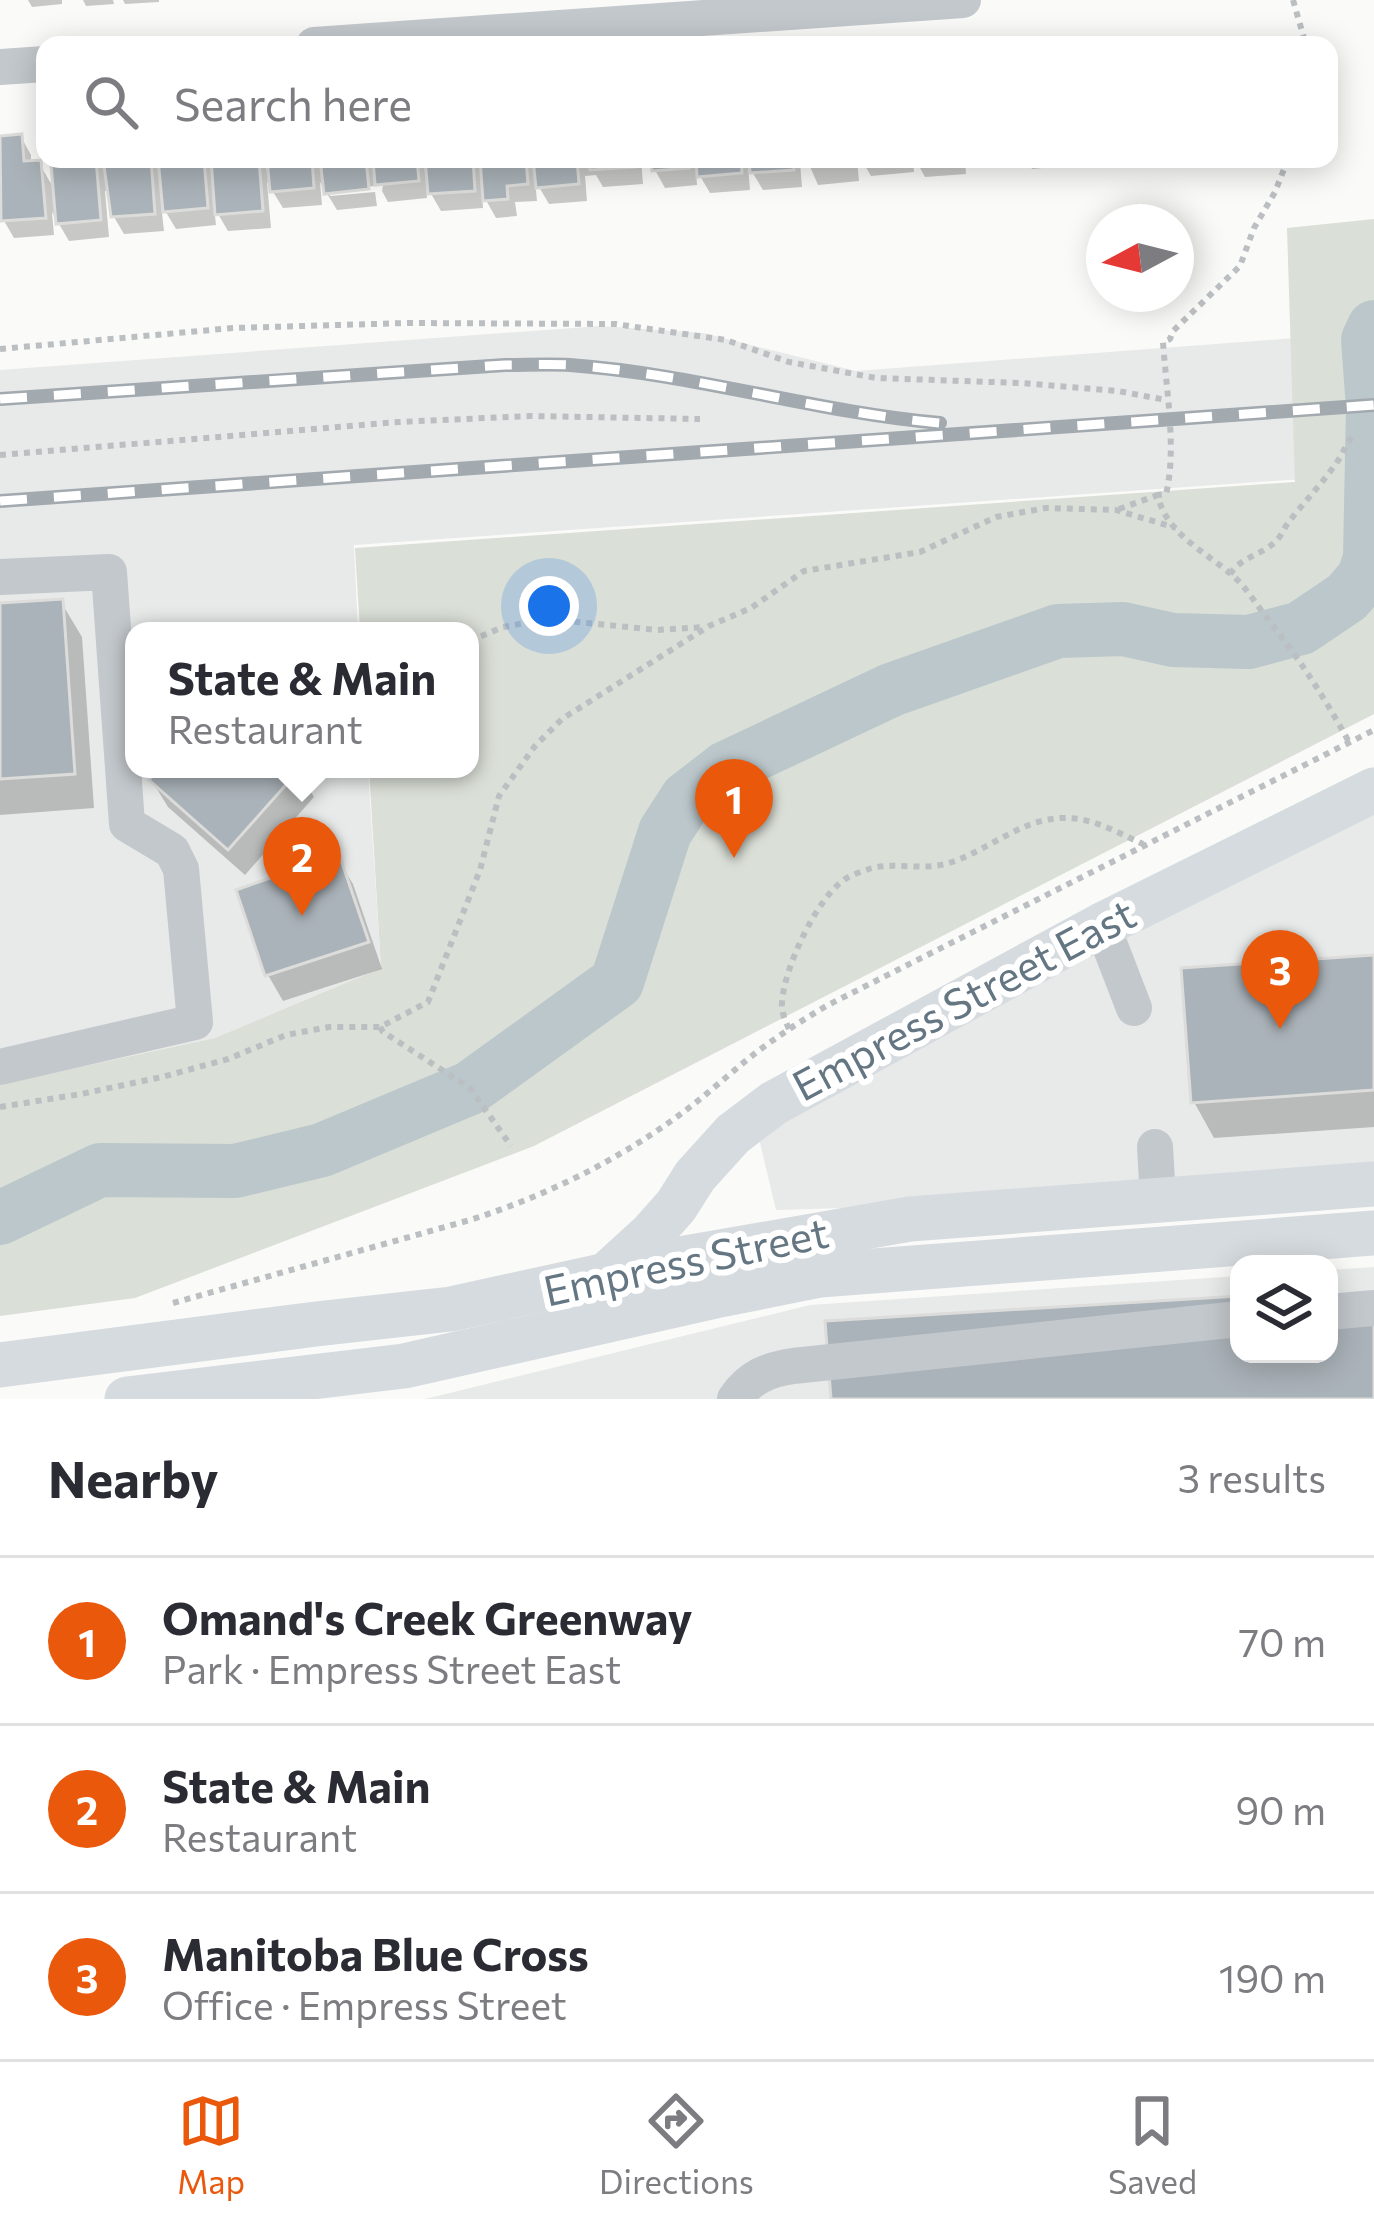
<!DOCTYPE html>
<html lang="en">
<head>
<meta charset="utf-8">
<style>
	:root { --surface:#fff; --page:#f7f7f7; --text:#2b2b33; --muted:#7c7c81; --line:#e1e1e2; --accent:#ea580c }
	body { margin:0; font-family:Commissioner,sans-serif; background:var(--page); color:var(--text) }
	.controls { position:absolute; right:36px; bottom:36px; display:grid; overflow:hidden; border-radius:24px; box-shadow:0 6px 30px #0003 }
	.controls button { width:108px; height:108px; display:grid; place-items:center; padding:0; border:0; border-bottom:3px solid var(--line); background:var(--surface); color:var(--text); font:60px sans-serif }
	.compass { position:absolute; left:1086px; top:204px; width:108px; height:108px; border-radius:50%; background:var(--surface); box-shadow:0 6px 30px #0003; rotate:263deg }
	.you { position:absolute; left:549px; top:606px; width:42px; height:42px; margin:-30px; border:9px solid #fff; border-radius:50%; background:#1a73e8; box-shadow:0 0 0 18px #1a73e833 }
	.badge { display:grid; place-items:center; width:78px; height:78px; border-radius:50%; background:var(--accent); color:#fff; font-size:39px; font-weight:700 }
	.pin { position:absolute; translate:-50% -99px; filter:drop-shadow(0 3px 6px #0008) }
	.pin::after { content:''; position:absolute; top:63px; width:42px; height:36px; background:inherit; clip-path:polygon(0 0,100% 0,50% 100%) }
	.popup { position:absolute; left:125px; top:622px; width:354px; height:156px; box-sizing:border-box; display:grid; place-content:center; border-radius:24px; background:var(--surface); filter:drop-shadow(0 3px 9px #0005); font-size:39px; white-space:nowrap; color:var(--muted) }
	.popup b { font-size:45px; color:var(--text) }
	.popup::after { content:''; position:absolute; left:50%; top:100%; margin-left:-24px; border:24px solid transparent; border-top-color:var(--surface) }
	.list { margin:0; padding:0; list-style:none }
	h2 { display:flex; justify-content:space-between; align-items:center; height:156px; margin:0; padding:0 48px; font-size:51px }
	h2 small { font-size:39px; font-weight:400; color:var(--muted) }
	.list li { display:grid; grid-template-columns:78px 1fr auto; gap:36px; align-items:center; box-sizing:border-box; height:168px; padding:0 48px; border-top:3px solid var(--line) }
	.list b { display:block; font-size:45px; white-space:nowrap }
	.list p { margin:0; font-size:39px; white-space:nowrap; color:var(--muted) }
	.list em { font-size:39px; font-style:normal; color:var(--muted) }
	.icon { flex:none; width:66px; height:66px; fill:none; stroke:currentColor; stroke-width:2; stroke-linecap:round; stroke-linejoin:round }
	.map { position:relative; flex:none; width:1374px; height:1399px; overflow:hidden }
	.search { position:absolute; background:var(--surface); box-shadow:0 6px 30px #0003; left:36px; right:36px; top:36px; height:132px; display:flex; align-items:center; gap:30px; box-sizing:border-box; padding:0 42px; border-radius:24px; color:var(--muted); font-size:45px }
	.sheet { height:660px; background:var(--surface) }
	nav { display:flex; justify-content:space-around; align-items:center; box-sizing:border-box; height:168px; border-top:3px solid var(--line); background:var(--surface); font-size:33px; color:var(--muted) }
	nav a { display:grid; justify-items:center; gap:6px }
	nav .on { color:var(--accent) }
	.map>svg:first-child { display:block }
	.built { fill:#e8e9e9 }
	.green { fill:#dadfd7 }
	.shadow { fill:#0003 }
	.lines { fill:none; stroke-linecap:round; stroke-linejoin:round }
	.river { stroke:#bbc7cb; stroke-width:54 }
	.building { fill:#aab3b9; stroke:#dcdcda; stroke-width:3 }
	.path { stroke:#bbbfc2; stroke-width:6; stroke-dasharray:6 6; stroke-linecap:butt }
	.minor { stroke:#c3c8cc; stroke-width:36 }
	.major { stroke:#d6dbdf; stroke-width:45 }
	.rail-casing { stroke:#a2aab0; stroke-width:14 }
	.rail { stroke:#fff; stroke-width:9; stroke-dasharray:27; stroke-linecap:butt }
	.labels { text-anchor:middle; stroke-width:12; stroke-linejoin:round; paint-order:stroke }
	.street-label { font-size:42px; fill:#657683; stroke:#fff }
</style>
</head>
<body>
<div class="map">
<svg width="1374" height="1399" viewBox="0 0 1374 1399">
	<rect width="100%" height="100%" fill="#fafaf8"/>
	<!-- built -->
	<g class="built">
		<path d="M600 326 703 333 856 371 1296 338 1374 477 1288 480 354 545 358 631H134V769H368L381 968 215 1038 0 1084V370Z"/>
		<path d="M1374 795V1184L1158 1199 776 1210 755 1122Z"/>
		<path d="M1374 1267V1399H425L810 1305 1239 1276V1354H1329V1270Z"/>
	</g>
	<!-- green -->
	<path class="green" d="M1374 219V714L534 1146 135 1298 0 1316V1084L215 1038 381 968 369 769H470V631H360L355 548 1295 482 1287 228Z"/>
	<!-- shadow -->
	<g class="shadow">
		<path d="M28 0H62V4L32 7Z"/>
		<path d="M83 0H113L114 4 86 6Z"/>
		<path d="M123 0H159V2L125 4Z"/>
		<path d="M21 137 31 155V164L39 163 56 192 70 165V159H261L271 177 270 159H425L429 165 428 159H641L643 184 603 187 596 175 585 176 587 201 549 204 535 180 537 201 515 202 517 216 496 218 482 193 483 208 441 211 426 185 427 198 388 202 382 191 383 185H379L374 177 375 186 330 190V196L375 192 377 206 337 210 320 182 322 205 283 208 267 182 271 228 228 231 214 207 216 225 176 229 161 204 164 231 124 234 114 217 110 190 105 191 109 237 69 241 52 212 54 235 14 238 0 214V139Z"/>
		<path d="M654 159H857L859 181 818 185 808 162 800 163 802 187 763 190 748 165 750 190 710 193 696 169 697 185 665 188 655 170Z"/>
		<path d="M861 159H913L914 172 871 176Z"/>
		<path d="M915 159H965L966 174 925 177Z"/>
		<path d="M1027 159H1073V165L1032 169Z"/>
		<path d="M1082 159H1125V162L1086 165Z"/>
		<path d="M61 602 82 637 94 808 0 815V606Z"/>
		<path d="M162 769H297L314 797 245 875 168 807 152 781Z"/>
		<path d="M337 858 353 884 382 969 283 1001 268 975Z"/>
		<path d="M1374 958V1127L1214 1138 1194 1102Z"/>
	</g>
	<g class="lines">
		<!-- river -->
		<path class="river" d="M0 1218 100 1170 235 1171 322 1150 470 1088 617 982 665 832 687 798 726 768 891 690 1058 631 1123 629 1173 640 1249 642 1301 628 1347 597 1364 577 1370 558 1373 407 1368 340 1374 327"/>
	</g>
	<!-- building -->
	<g class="building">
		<path d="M22 134 24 161 41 160 46 218 1 221 0 136Z"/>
		<path d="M67 159H96L101 220 56 224 51 164 67 162Z"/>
		<path d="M103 159H151L155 214 111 217Z"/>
		<path d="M158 159H204L208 208 163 212Z"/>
		<path d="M211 159H259L263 211 215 215Z"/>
		<path d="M267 159H312L314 188 270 192Z"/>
		<path d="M320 159H366L369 189 324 194Z"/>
		<path d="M373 159H417L419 181 375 185Z"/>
		<path d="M425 159H473L475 191 428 194Z"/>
		<path d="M480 159H526L528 184 507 186 508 199 483 201Z"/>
		<path d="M533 159H581H577L579 184 536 188Z"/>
		<path d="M589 159H634L635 167 590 170Z"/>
		<path d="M651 159H689V168L652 171Z"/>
		<path d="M696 159H741L742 173 697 177Z"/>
		<path d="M749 159H793L794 170 750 173Z"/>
		<path d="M63 599 75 774 0 779V603Z"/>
		<path d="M158 769H300L228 850 149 780Z"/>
		<path d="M339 854 369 942 265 976 236 890Z"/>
		<path d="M1374 955V1090L1191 1103 1181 968Z"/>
		<path d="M1239 1296V1354H1329V1321L1374 1324V1399H831L825 1321Z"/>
	</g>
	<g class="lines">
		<!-- path -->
		<g class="path">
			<path d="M1293 0 1306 45"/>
			<path d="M1288 159 1275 192 1254 228 1240 266 1173 331 1170 339 1163 342C1166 388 1177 450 1166 494L1158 495C1164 532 1207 553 1232 575 1246 587 1256 604 1267 618 1300 660 1323 695 1349 742"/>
			<path d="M0 349 233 328 408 323 615 324 726 340 789 362 876 378 1021 383 1118 391 1166 400"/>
			<path d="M0 455 399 422 530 416 700 419"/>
			<path d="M1119 509 1158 495"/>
			<path d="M1230 574C1242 556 1263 555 1277 540 1282 535 1284 528 1288 523 1304 502 1322 484 1337 462 1343 454 1345 445 1352 437"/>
			<path d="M470 641 503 627 548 619 657 630 705 627"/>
			<path d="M380 1027 383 1032 470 1088 511 1146"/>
			<path d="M789 1029C785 1020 781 1012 782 1002 784 969 816 899 844 880 850 875 861 872 869 869 892 861 925 872 952 862 990 849 1023 818 1064 818 1092 817 1118 833 1143 844"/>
			<path d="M0 1107 81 1094 162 1077 228 1059 286 1035 329 1027H380L428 1002 480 870 499 796 535 746 562 719 709 626 751 608 804 571 920 552 996 517 1046 508 1116 510 1176 528"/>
			<path d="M173 1303 470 1220C545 1196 615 1162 678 1116 706 1096 731 1072 758 1051 781 1034 804 1019 828 1005L1374 730"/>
		</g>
		<!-- minor -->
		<g class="minor">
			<path d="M314 45 963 0"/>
			<path d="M0 67 45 64"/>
			<path d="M0 577 109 572 127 824 172 851 181 869 195 1022 0 1067"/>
			<path d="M1102 925 1134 1008"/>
			<path d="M1155 1147 1158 1199"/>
			<path d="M1329 1312 1374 1308"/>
			<path d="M735 1399C750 1377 767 1370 793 1366L1239 1319"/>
		</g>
		<!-- major -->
		<g class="major">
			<path d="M606 1275 652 1233 676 1206 695 1176 733 1134 774 1103 1102 925 1374 790"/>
			<path d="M0 1365 316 1324 451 1309 680 1259 910 1219 1374 1184"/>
			<path d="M127 1399 404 1366 715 1296 820 1275 1374 1233"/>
		</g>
		<defs>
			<g id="rail">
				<path d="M0 399 505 365C526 365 548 364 570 365 695 374 815 412 940 423"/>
				<path d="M0 501 1374 405"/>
			</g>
		</defs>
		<!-- rail casing -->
		<use href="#rail" class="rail-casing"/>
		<!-- rail -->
		<use href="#rail" class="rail"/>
	</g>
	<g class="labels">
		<!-- street labels -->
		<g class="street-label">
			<text transform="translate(964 1000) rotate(-28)" y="15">Empress Street East</text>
			<text transform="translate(686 1262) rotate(-12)" y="15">Empress Street</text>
		</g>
	</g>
</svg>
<div class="controls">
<button><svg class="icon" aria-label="layers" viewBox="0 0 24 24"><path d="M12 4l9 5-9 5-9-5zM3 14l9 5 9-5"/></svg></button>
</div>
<svg class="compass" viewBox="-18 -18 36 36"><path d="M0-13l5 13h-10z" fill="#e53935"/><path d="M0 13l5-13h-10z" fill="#7c7c81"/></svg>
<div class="you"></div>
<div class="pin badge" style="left:734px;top:858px">1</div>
<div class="pin badge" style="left:302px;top:916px">2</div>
<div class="popup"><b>State &amp; Main</b>Restaurant</div>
<div class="pin badge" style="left:1280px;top:1029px">3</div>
<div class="search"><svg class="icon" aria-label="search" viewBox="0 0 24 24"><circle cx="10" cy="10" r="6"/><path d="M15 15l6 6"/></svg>Search here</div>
</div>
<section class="sheet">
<h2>Nearby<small>3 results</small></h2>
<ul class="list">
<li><span class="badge">1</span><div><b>Omand's Creek Greenway</b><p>Park · Empress Street East</p></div><em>70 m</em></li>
<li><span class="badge">2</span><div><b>State &amp; Main</b><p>Restaurant</p></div><em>90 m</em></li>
<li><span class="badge">3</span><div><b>Manitoba Blue Cross</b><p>Office · Empress Street</p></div><em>190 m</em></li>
</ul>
</section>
<nav>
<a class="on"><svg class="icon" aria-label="map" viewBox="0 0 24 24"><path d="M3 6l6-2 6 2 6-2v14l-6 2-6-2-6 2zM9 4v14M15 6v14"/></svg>Map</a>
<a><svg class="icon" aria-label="directions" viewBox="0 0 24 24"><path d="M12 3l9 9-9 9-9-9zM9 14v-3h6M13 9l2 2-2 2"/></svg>Directions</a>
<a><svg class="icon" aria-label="saved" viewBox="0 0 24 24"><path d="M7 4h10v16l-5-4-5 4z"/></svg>Saved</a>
</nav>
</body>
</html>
